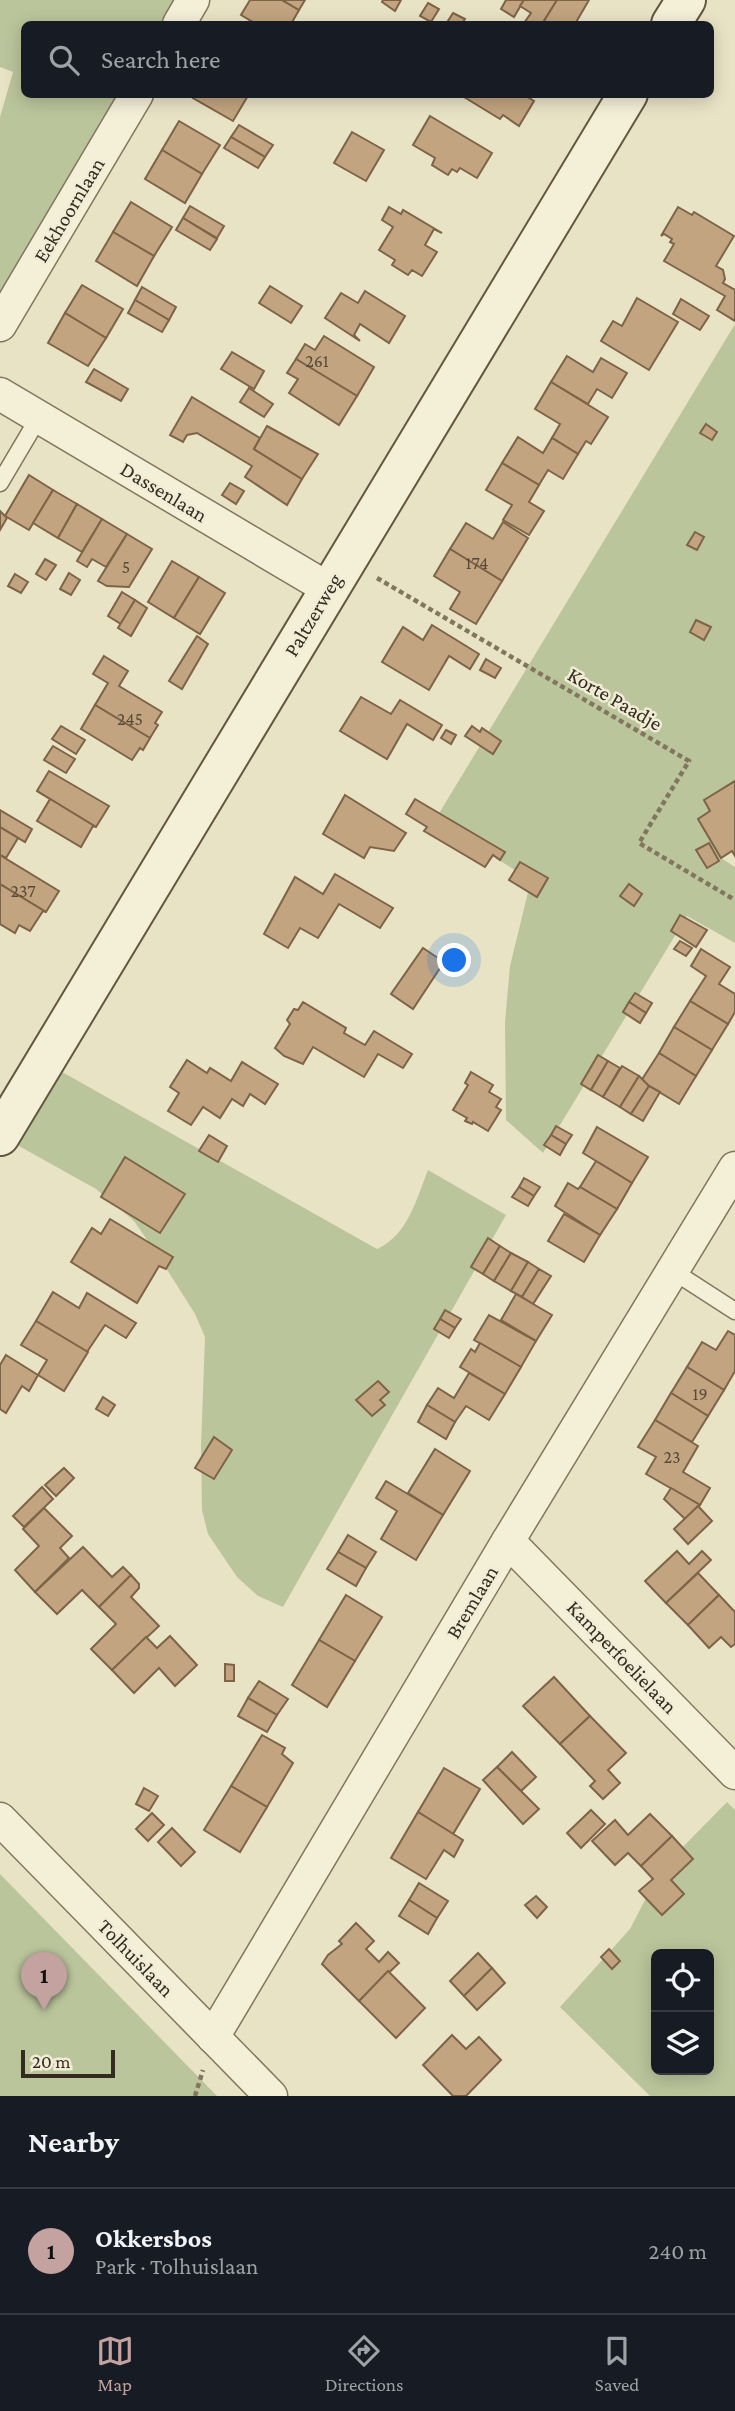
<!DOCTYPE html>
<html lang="en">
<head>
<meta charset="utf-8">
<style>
	:root { --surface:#171b24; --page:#242831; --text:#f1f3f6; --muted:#9ea1a6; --line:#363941; --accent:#c3a29f }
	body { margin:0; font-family:"Crimson Pro",serif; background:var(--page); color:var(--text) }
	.controls { position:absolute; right:21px; bottom:21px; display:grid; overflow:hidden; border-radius:10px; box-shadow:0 4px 18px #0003 }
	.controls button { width:63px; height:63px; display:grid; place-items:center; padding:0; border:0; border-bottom:2px solid var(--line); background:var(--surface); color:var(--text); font:35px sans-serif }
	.scale { position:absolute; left:21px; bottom:18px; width:94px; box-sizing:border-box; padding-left:7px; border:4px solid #342c20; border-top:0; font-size:19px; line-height:24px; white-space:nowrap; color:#342c20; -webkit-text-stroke:5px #f1ecd5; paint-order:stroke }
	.you { position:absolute; left:455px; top:961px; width:24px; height:24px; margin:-18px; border:5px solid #fff; border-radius:50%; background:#1a73e8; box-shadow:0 0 0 10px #1a73e833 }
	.badge { display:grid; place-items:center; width:46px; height:46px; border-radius:50%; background:var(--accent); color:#111; font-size:23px; font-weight:700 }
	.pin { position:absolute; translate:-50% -58px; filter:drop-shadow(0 2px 4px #0008) }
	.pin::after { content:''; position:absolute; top:37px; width:24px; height:21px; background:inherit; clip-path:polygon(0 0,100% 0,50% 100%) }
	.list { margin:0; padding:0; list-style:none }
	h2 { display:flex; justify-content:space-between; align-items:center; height:91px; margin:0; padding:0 28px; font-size:30px }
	h2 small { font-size:23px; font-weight:400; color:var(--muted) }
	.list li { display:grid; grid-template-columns:46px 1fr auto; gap:21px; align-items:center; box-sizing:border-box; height:126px; padding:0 28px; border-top:2px solid var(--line) }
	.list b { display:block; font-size:26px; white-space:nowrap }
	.list p { margin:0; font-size:23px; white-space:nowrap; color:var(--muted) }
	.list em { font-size:23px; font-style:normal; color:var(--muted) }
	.icon { flex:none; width:38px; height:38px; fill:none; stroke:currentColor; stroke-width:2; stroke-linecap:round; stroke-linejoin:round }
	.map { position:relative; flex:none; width:735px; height:2096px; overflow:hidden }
	.search { position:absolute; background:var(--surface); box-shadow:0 4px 18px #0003; left:21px; right:21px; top:21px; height:77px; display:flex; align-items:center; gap:18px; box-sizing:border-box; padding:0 24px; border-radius:10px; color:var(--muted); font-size:26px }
	.sheet { height:217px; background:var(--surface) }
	nav { display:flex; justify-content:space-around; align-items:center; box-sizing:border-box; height:98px; border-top:2px solid var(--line); background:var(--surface); font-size:19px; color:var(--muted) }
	nav a { display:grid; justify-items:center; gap:4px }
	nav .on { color:var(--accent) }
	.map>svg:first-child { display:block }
	.green { fill:#bbc59b; fill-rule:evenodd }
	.building { fill:#c2a480; stroke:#7e6447; stroke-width:2 }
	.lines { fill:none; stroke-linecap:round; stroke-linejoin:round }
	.lane-casing { stroke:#82765e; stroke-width:19 }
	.street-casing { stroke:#82765e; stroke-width:35 }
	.secondary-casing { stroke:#645741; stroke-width:42 }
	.path { stroke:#82765e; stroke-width:4.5; stroke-dasharray:5 3.5; stroke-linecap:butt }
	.lane { stroke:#f4f0d8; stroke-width:16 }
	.street { stroke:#f4f0d8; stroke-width:32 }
	.secondary { stroke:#f4f0d8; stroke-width:38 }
	.labels { text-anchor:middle; stroke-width:5; stroke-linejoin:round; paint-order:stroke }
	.number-label { font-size:18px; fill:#584a38 }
	.street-label { font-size:21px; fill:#342c20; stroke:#f1ecd5 }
</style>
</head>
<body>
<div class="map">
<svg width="735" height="2096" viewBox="0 0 735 2096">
	<rect width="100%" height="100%" fill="#e9e3c6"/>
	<!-- green -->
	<g class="green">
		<path d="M0 0H176L161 24H24V94L119 95 0 293V117L13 72 0 67Z"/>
		<path d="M735 324V802L721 858 735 867V943L687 916 543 1153 506 1120 505 1022 510 966 531 880 435 820Z"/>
		<path d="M55 1068 377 1249C408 1235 416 1200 428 1170L506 1215 283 1607 258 1596 237 1577 208 1534 202 1510 201 1446 205 1337 195 1314 161 1260 134 1221 96 1189 10 1141Z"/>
		<path d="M727 1802 735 1810V2096H650L560 2007 630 1929 647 1896 675 1855ZM656 1954H709V2070H656Z"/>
		<path d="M0 1874 217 2096H0Z"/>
	</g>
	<!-- building -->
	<g class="building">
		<path d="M250 0H282L299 10 291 24H256L241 15Z"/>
		<path d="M282 0H305L299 10Z"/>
		<path d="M383 0H401L395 11 382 2Z"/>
		<path d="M506 0H524L514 17 501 9Z"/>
		<path d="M524 0H557L542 24 524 23 531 13 520 6Z"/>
		<path d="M557 0H589L575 24H550L544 21Z"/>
		<path d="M428 3 439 9 431 22 420 16Z"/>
		<path d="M453 13 465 19 462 24H446Z"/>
		<path d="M195 94H249L233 121 193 98Z"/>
		<path d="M466 94H523L534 101 519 126 503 115 500 119 464 97Z"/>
		<path d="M430 116 492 153 477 178 460 168 457 172 452 169 448 175 432 165 435 158 413 145Z"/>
		<path d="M179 121 220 145 202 174 162 150Z"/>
		<path d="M239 125 273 145 265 157 231 137Z"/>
		<path d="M352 132 384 150 366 181 334 163Z"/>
		<path d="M231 137 265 157 258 168 224 148Z"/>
		<path d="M162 150 202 174 185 203 145 179Z"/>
		<path d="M131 202 172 227 154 256 113 232Z"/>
		<path d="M190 206 224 226 217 238 183 218Z"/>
		<path d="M389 207 401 214 403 210 442 233 434 229 425 245 437 252 422 276 412 270 408 275 392 265 395 260 379 250 393 227 382 220Z"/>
		<path d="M678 207 692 215 694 212 734 236 716 266 723 270 725 279 723 283 735 290V321L717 310 725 296 664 261 674 244 670 242 672 239 664 234 661 236Z"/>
		<path d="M183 218 217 239 210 250 176 230Z"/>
		<path d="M113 232 154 256 137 286 96 261Z"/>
		<path d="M82 285 123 309 106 338 65 313Z"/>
		<path d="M270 286 302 306 291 323 259 303Z"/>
		<path d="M142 287 176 307 169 320 135 300Z"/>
		<path d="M365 291 405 316 389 343 360 324 354 335 360 341 325 318 341 293 358 303Z"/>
		<path d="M637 298 678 322 649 370 601 341 613 321 622 326Z"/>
		<path d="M681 299 709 316 700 330 673 314Z"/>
		<path d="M135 300 169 320 162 332 128 313Z"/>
		<path d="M65 313 106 338 88 366 48 343Z"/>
		<path d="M324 336 374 367 357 396 296 359 305 344 315 350Z"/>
		<path d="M232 352 264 371 254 389 221 369Z"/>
		<path d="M567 356 593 372 601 358 627 373 612 398 597 389 588 404 551 382Z"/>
		<path d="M296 359 357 396 339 425 289 393 298 379 287 373Z"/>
		<path d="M94 369 128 389 121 401 86 382Z"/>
		<path d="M551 382 608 417 591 444 586 441 578 454 552 438 560 424 535 409Z"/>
		<path d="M249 388 273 404 264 417 240 402Z"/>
		<path d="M192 397 260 438 254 449 302 479 287 505 245 477 252 466 197 433 187 435 183 442 170 435Z"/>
		<path d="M706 424 717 432 712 440 700 433Z"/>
		<path d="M267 426 318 454 302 479 254 449Z"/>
		<path d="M518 437 543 453 552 438 578 454 563 479 548 470 539 485 502 463Z"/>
		<path d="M502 463 539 485 529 502 544 511 529 535 503 520 512 505 486 490Z"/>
		<path d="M29 475 53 490 29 530 5 516Z"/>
		<path d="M230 483 244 491 236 504 222 495Z"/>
		<path d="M53 490 77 504 58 538 33 523Z"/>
		<path d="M77 504 102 519 82 552 58 538Z"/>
		<path d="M0 511 7 518 0 530Z"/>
		<path d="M102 519 127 534 106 567 92 559 87 567 77 561Z"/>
		<path d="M503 522 528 538 502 581 450 549 466 523 493 539Z"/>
		<path d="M695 532 704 537 697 550 687 545Z"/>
		<path d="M127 534 152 549 129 587 107 586 98 581Z"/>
		<path d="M450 549 502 581 476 624 450 609 460 592 434 576Z"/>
		<path d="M45 559 56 565 46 580 36 574Z"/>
		<path d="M172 561 199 577 174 618 148 602Z"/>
		<path d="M69 573 80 580 71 595 60 589Z"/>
		<path d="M15 574 28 582 21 593 8 586Z"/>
		<path d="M199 577 225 593 200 634 174 618Z"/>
		<path d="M122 592 135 600 121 624 108 616Z"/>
		<path d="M135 600 147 608 131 636 118 628Z"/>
		<path d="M696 620 711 627 704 640 690 632Z"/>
		<path d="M432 625 479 654 470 669 449 656 429 690 382 662 403 627 423 640Z"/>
		<path d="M197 636 208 644 182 689 169 681Z"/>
		<path d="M104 656 128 671 119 686 162 712 155 723 158 725 150 738 95 705 108 683 93 674Z"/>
		<path d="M486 659 501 668 495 678 480 670Z"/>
		<path d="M361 697 391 714 400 700 442 725 433 740 407 724 387 759 340 731Z"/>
		<path d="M95 705 150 738 143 750 140 748 132 760 81 729Z"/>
		<path d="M61 726 85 740 76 754 52 739Z"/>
		<path d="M472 726 480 732 482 728 501 741 493 754 465 736Z"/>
		<path d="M446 730 456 735 451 744 441 738Z"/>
		<path d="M53 746 75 759 66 773 44 760Z"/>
		<path d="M49 771 109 806 96 827 37 791Z"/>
		<path d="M735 781V856L732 851 721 858 698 819 710 811 704 800Z"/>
		<path d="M37 791 96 827 93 826 81 847 37 821 50 799Z"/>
		<path d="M345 795 406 833 394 851 370 847 364 858 323 834Z"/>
		<path d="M415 799 505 852 500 860 493 855 485 867 424 831 427 827 406 814Z"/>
		<path d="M0 810 32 829 25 842 0 827Z"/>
		<path d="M0 827 18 838 6 858 0 855Z"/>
		<path d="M709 843 719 861 707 868 696 850Z"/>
		<path d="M0 855 59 891 46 912 0 884Z"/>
		<path d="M520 862 548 878 537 897 509 880Z"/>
		<path d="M335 874 393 908 380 928 339 904 318 938 300 928 288 948 264 934 295 877 323 894Z"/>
		<path d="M0 884 46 912 43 911 30 931 19 925 15 933 0 924Z"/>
		<path d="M629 884 642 894 634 906 620 896Z"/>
		<path d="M680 915 707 930 696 947 671 931Z"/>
		<path d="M680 941 692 948 686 956 674 949Z"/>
		<path d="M423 948 444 962 413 1009 391 994Z"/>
		<path d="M701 949 730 967 719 984 735 994V1012L728 1024 690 1001 706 976 691 966Z"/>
		<path d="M635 993 652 1003 646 1013 629 1002Z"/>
		<path d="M690 1001 728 1024 712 1050 674 1027Z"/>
		<path d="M303 1002 346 1028 344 1033 365 1045 374 1031 412 1054 403 1068 378 1054 364 1077 313 1047 303 1064 284 1056 275 1048 290 1024 287 1020 294 1009 298 1010Z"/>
		<path d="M629 1002 646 1013 640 1023 623 1012Z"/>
		<path d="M674 1027 712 1050 696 1076 659 1053Z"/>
		<path d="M659 1053 696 1076 679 1104 641 1081Z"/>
		<path d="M598 1055 608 1061 591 1090 581 1084Z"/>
		<path d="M187 1060 207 1073 210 1068 231 1081 242 1062 278 1084 265 1104 250 1094 243 1106 232 1099 220 1118 203 1107 191 1125 168 1111 179 1093 170 1087Z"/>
		<path d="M608 1061 620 1068 603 1097 591 1090Z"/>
		<path d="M622 1066 639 1076 620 1107 603 1097Z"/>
		<path d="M471 1072 493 1085 489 1092 501 1099 496 1107 501 1110 488 1131 473 1122 472 1124 465 1121 467 1118 453 1110 468 1085 465 1083Z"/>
		<path d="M639 1076 649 1086 631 1114 620 1107Z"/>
		<path d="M649 1086 660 1092 643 1121 631 1114Z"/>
		<path d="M556 1126 572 1135 566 1144 551 1135Z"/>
		<path d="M597 1127 648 1157 632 1183 583 1153Z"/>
		<path d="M209 1135 227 1146 218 1162 199 1151Z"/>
		<path d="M551 1135 566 1144 560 1155 544 1145Z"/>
		<path d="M125 1157 185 1194 160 1233 101 1197Z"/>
		<path d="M596 1161 632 1183 617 1209 580 1187Z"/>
		<path d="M524 1178 540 1187 534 1196 519 1187Z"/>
		<path d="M568 1183 578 1189 580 1187 617 1209 600 1235 555 1206Z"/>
		<path d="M519 1187 534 1196 528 1206 512 1197Z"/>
		<path d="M564 1214 600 1235 584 1262 548 1241Z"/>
		<path d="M110 1219 173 1257 166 1269 159 1266 137 1303 71 1262 92 1228 101 1234Z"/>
		<path d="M488 1238 500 1246 483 1274 471 1267Z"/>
		<path d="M500 1246 511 1253 494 1281 483 1274Z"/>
		<path d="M511 1253 528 1262 511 1291 494 1281Z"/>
		<path d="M528 1262 539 1269 522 1297 511 1291Z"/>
		<path d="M539 1269 551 1276 533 1304 522 1297Z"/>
		<path d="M53 1292 79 1308 87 1293 136 1323 126 1338 105 1325 87 1352 36 1321Z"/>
		<path d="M516 1294 552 1315 536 1341 501 1320Z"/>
		<path d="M445 1310 461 1319 455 1328 440 1319Z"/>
		<path d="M489 1315 536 1341 521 1367 474 1340Z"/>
		<path d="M440 1319 455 1328 449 1338 434 1329Z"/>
		<path d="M36 1321 88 1352 64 1391 38 1375 47 1360 21 1345Z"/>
		<path d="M728 1331 735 1335V1371L724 1390 687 1367 702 1342 716 1350Z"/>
		<path d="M480 1343 521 1367 505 1394 460 1367 471 1349 475 1352Z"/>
		<path d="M6 1355 38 1375 29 1391 22 1386 6 1413 0 1409V1365Z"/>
		<path d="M687 1367 724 1390 708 1416 671 1393Z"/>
		<path d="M469 1373 505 1394 489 1420 466 1406 455 1422 427 1405 438 1388 454 1398Z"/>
		<path d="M378 1381 389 1392 380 1400 385 1405 372 1416 356 1400Z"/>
		<path d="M671 1393 708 1416 692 1442 655 1420Z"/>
		<path d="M103 1397 115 1405 108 1416 96 1409Z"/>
		<path d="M427 1405 455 1422 446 1439 418 1422Z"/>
		<path d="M655 1420 698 1446 683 1472 710 1488 700 1505 646 1474 656 1457 638 1447Z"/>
		<path d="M214 1437 232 1450 214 1479 195 1468Z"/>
		<path d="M435 1449 470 1471 443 1515 408 1493Z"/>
		<path d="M64 1468 74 1478 56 1496 45 1485Z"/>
		<path d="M386 1481 443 1515 416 1560 381 1539 397 1511 376 1498Z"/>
		<path d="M42 1487 53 1499 24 1527 13 1516Z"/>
		<path d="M671 1488 700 1505 685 1519 664 1499Z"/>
		<path d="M698 1506 712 1521 688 1544 674 1529Z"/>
		<path d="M44 1508 72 1536 60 1548 69 1558 35 1592 15 1570 39 1546 23 1529Z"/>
		<path d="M348 1535 376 1552 366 1568 338 1552Z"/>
		<path d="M83 1547 112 1577 123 1567 131 1575 99 1607 82 1590 57 1614 35 1592Z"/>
		<path d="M677 1551 689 1564 702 1551 711 1560 666 1603 645 1581Z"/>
		<path d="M338 1552 366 1568 356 1586 327 1569Z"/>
		<path d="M698 1573 719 1595 688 1625 666 1603Z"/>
		<path d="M131 1575 139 1584V1588L131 1597 159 1626 112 1670 91 1649 116 1624 99 1607Z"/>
		<path d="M346 1595 382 1617 355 1661 319 1640Z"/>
		<path d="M719 1595 735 1612V1644L731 1647 721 1637 709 1648 688 1625Z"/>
		<path d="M170 1636 197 1665 175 1686 159 1668 134 1693 112 1670 146 1637 157 1648Z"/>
		<path d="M319 1640 355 1661 327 1707 292 1685Z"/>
		<path d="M225 1664 234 1665V1681H225Z"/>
		<path d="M554 1677 590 1716 560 1744 523 1706Z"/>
		<path d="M259 1681 288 1699 277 1715 248 1698Z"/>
		<path d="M248 1698 277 1715 267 1732 238 1716Z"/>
		<path d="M590 1716 626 1753 608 1770 620 1783 603 1799 590 1786 595 1781 560 1744Z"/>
		<path d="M262 1735 285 1748 282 1754 293 1763 267 1807 231 1786Z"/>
		<path d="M512 1752 536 1777 521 1791 497 1767Z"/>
		<path d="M497 1767 539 1809 523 1824 483 1780Z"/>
		<path d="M444 1768 480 1789 453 1834 418 1812Z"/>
		<path d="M231 1786 267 1807 240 1852 204 1830Z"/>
		<path d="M144 1788 158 1796 149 1811 136 1804Z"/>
		<path d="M591 1810 605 1824 581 1848 567 1833Z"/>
		<path d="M418 1812 463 1840 454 1857 444 1850 426 1879 391 1858Z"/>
		<path d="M152 1813 164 1825 148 1841 136 1829Z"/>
		<path d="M650 1814 672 1836 641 1866 628 1853 615 1865 592 1841 615 1820 628 1835Z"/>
		<path d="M172 1828 195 1852 181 1866 158 1842Z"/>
		<path d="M672 1836 693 1859 671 1880 684 1894 662 1915 639 1891 653 1879 641 1866Z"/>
		<path d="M419 1883 448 1901 437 1918 409 1900Z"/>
		<path d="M536 1896 547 1907 537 1918 525 1905Z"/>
		<path d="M409 1900 437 1918 428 1934 399 1916Z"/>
		<path d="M356 1923 374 1941 366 1949 379 1962 388 1952 399 1963 359 2001 322 1964 328 1955 342 1944 339 1941Z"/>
		<path d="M609 1949 620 1961 612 1969 601 1957Z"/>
		<path d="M478 1953 492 1968 464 1996 450 1981Z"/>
		<path d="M492 1968 505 1983 477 2010 464 1996Z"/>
		<path d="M388 1971 425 2008 396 2038 359 2001Z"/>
		<path d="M452 2035 466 2049 479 2037 501 2060 466 2096H453L423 2065Z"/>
	</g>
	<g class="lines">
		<defs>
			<g id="lane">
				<path d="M0 483 39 417"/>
				<path d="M673 1271 735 1311"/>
			</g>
			<g id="street">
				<path d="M179 24 193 0"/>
				<path d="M0 325 137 94"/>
				<path d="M0 394 329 589"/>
				<path d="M508 1541 735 1773"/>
				<path d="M0 1819 271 2096"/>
				<path d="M213 2037 508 1541 735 1168"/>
			</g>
			<g id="secondary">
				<path d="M671 24 686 0"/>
				<path d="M0 1136 628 94"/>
			</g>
		</defs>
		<!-- lane casing -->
		<use href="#lane" class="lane-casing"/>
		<!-- street casing -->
		<use href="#street" class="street-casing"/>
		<!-- secondary casing -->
		<use href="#secondary" class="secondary-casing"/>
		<!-- path -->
		<g class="path">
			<path d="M377 578 689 761 639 843 735 900"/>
			<path d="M195 2096 203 2070"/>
		</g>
		<!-- lane -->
		<use href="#lane" class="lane"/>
		<!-- street -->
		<use href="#street" class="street"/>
		<!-- secondary -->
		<use href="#secondary" class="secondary"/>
	</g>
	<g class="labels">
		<!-- number labels -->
		<g class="number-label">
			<text x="317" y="367">261</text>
			<text x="477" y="569">174</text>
			<text x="126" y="573">5</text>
			<text x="130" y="725">245</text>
			<text x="23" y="897">237</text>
			<text x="700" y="1400">19</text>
			<text x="672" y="1463">23</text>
		</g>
		<!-- street labels -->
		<g class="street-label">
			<text transform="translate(69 210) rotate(-59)" y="7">Eekhoornlaan</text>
			<text transform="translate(164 492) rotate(31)" y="7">Dassenlaan</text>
			<text transform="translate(313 615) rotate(-59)" y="7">Paltzerweg</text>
			<text transform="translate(615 699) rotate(30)" y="7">Korte Paadje</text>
			<text transform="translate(472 1602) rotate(-59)" y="7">Bremlaan</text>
			<text transform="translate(622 1657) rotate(46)" y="7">Kamperfoelielaan</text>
			<text transform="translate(136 1958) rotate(46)" y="7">Tolhuislaan</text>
		</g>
	</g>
</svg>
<div class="controls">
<button><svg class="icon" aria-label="locate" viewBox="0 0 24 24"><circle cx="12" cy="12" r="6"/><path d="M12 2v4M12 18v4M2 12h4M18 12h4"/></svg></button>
<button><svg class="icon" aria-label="layers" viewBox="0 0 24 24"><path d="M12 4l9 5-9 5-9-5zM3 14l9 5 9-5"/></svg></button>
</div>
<div class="scale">20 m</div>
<div class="you"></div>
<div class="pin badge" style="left:44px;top:2010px">1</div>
<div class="search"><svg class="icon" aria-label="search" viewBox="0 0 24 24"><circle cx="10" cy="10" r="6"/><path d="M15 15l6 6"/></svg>Search here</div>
</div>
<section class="sheet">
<h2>Nearby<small></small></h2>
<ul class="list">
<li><span class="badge">1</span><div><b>Okkersbos</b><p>Park · Tolhuislaan</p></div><em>240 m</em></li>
</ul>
</section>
<nav>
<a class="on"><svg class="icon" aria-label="map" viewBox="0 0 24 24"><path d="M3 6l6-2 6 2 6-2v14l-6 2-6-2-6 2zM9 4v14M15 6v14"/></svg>Map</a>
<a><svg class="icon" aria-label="directions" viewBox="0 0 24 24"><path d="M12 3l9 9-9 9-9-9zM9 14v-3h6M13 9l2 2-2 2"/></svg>Directions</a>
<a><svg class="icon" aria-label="saved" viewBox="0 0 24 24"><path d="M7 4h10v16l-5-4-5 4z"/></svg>Saved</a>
</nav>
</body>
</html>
